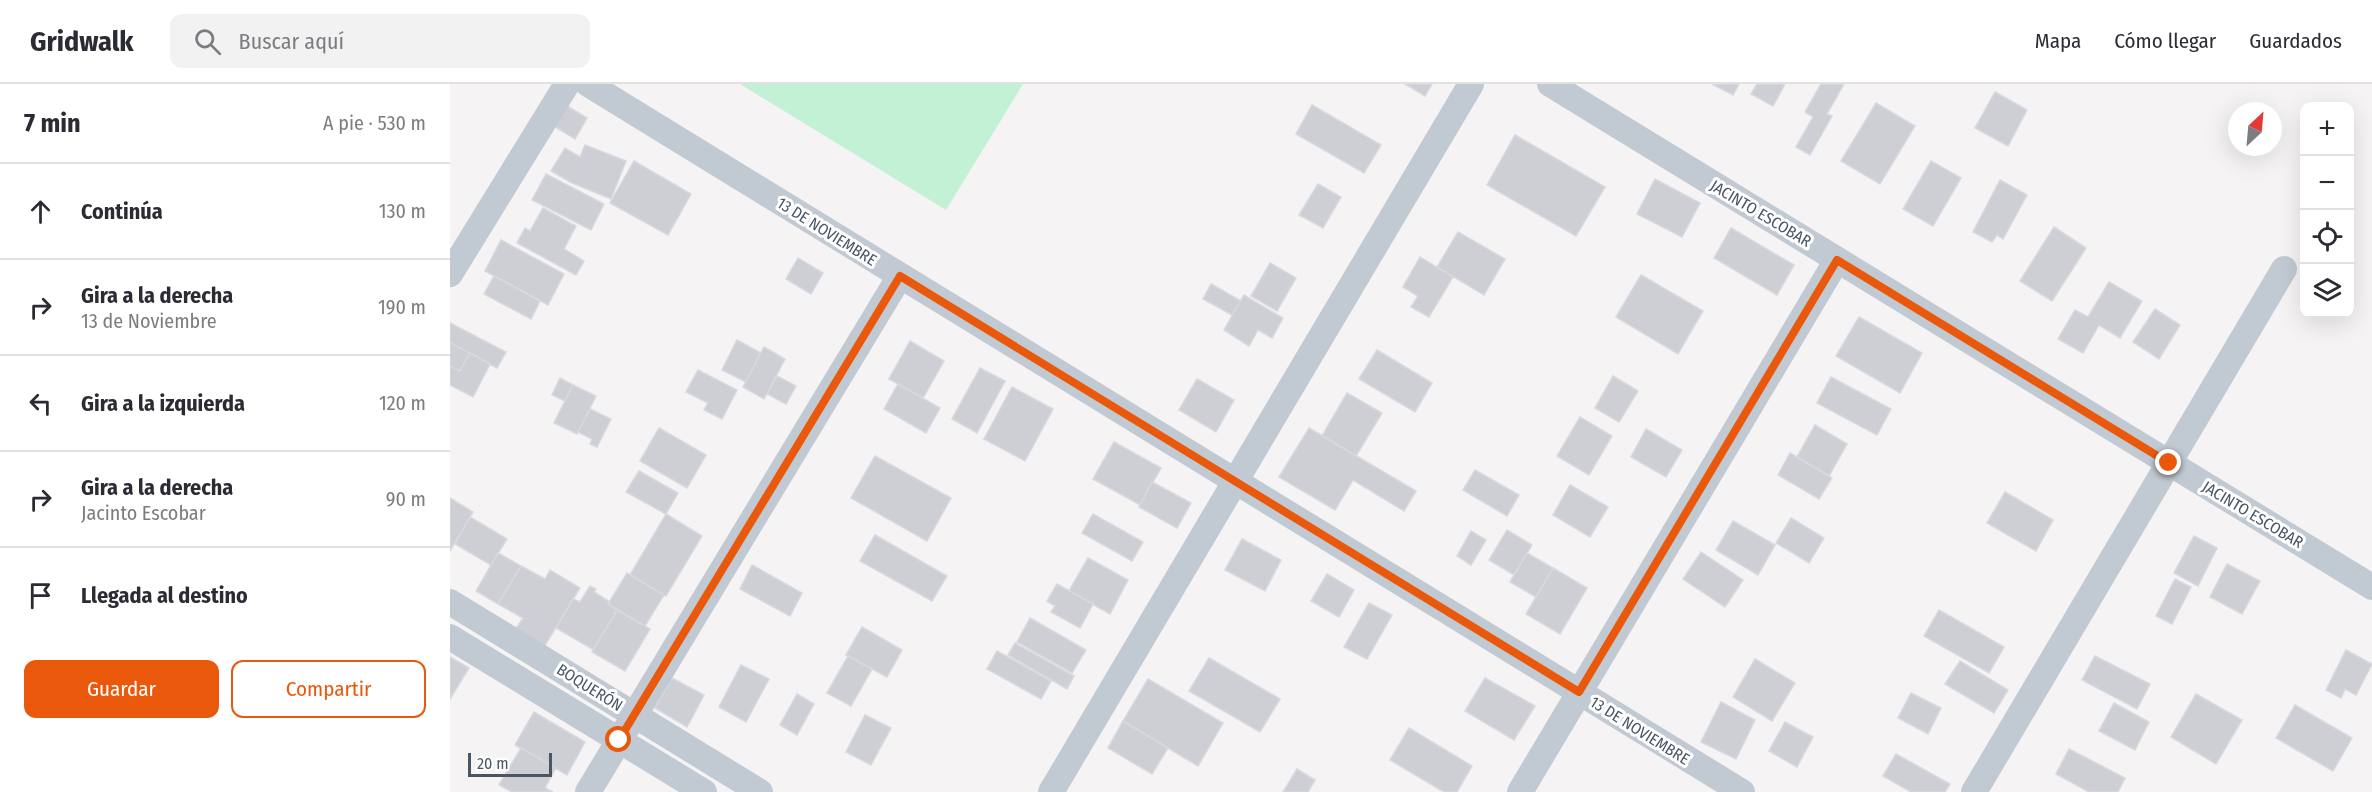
<!DOCTYPE html>
<html lang="es">
<head>
<meta charset="utf-8">
<style>
	:root { --surface:#fff; --page:#f2f2f3; --text:#2b2b33; --muted:#7c7c81; --line:#e1e1e2; --accent:#ea580c }
	body { margin:0; font-family:"Fira Sans Condensed",sans-serif; background:var(--page); color:var(--text) }
	.controls { position:absolute; right:18px; top:18px; display:grid; overflow:hidden; border-radius:12px; box-shadow:0 6px 24px #0002 }
	.controls button { width:54px; height:54px; display:grid; place-items:center; padding:0; border:0; border-bottom:2px solid var(--line); background:var(--surface); color:var(--text); font:30px sans-serif }
	.compass { position:absolute; left:1778px; top:18px; width:54px; height:54px; border-radius:50%; background:var(--surface); box-shadow:0 6px 24px #0002; rotate:26deg }
	.scale { position:absolute; left:18px; bottom:15px; width:84px; box-sizing:border-box; padding-left:6px; border:3px solid #4a5661; border-top:0; font-size:16px; line-height:21px; white-space:nowrap; color:#4a5661; -webkit-text-stroke:4px #fff; paint-order:stroke }
	.stop { position:absolute; width:18px; height:18px; margin:-14px; border:4px solid #ea580c; border-radius:50%; background:#fff }
	.stop.end { background:#ea580c; border-color:#fff; box-shadow:0 2px 6px #0008 }
	.list { margin:0; padding:0; list-style:none }
	h2 { display:flex; justify-content:space-between; align-items:center; height:78px; margin:0; padding:0 24px; font-size:26px }
	h2 small { font-size:20px; font-weight:400; color:var(--muted) }
	.list li { display:grid; grid-template-columns:39px 1fr auto; gap:18px; align-items:center; box-sizing:border-box; height:96px; padding:0 24px; border-top:2px solid var(--line) }
	.list b { display:block; font-size:22px; white-space:nowrap }
	.list p { margin:0; font-size:20px; white-space:nowrap; color:var(--muted) }
	.list em { font-size:20px; font-style:normal; color:var(--muted) }
	.actions { display:flex; gap:12px; padding:18px 24px }
	.actions a { flex:1; padding:14px 0; border:2px solid var(--accent); border-radius:12px; text-align:center; font-size:21px; color:var(--accent) }
	.actions .main { background:var(--accent); color:#fff }
	.icon { flex:none; width:33px; height:33px; fill:none; stroke:currentColor; stroke-width:2; stroke-linecap:round; stroke-linejoin:round }
	.map { position:relative; flex:none; width:1922px; height:708px; overflow:hidden }
	header { display:flex; align-items:center; gap:36px; box-sizing:border-box; height:84px; padding:0 30px; background:var(--surface); border-bottom:2px solid var(--line) }
	header strong { font-size:28px }
	nav { display:flex; gap:33px; margin-inline-start:auto; font-size:21px }
	.search { width:420px; height:54px; background:var(--page); display:flex; align-items:center; gap:15px; box-sizing:border-box; padding:0 21px; border-radius:12px; color:var(--muted); font-size:22px }
	main { display:flex }
	aside { flex:1; background:var(--surface) }
	.map>svg:first-child { display:block }
	.green { fill:#c3f1d5 }
	.building { fill:#cdcfd5; stroke:#d7d9de; stroke-width:1.5 }
	.lines { fill:none; stroke-linecap:round; stroke-linejoin:round }
	.minor { stroke:#c1cad2; stroke-width:26 }
	.route { stroke:#ea580c; stroke-width:8 }
	.labels { text-anchor:middle; stroke-width:6; stroke-linejoin:round; paint-order:stroke }
	.street-label { font-size:16px; fill:#4a5661; stroke:#fff }
</style>
</head>
<body>
<header>
<strong>Gridwalk</strong>
<div class="search"><svg class="icon" aria-label="search" viewBox="0 0 24 24"><circle cx="10" cy="10" r="6"/><path d="M15 15l6 6"/></svg>Buscar aquí</div>
<nav><a>Mapa</a><a>Cómo llegar</a><a>Guardados</a></nav>
</header>
<main>
<aside>
<h2>7 min<small>A pie · 530 m</small></h2>
<ul class="list">
<li><svg class="icon" aria-label="ahead" viewBox="0 0 24 24"><path d="M12 20V5M6 11l6-6 6 6"/></svg><div><b>Continúa</b></div><em>130 m</em></li>
<li><svg class="icon" aria-label="right" viewBox="0 0 24 24"><path d="M7 20v-9h11M14 6l5 5-5 5"/></svg><div><b>Gira a la derecha</b><p>13 de Noviembre</p></div><em>190 m</em></li>
<li><svg class="icon" aria-label="left" viewBox="0 0 24 24"><path d="M17 20v-9H6M10 6l-5 5 5 5"/></svg><div><b>Gira a la izquierda</b></div><em>120 m</em></li>
<li><svg class="icon" aria-label="right" viewBox="0 0 24 24"><path d="M7 20v-9h11M14 6l5 5-5 5"/></svg><div><b>Gira a la derecha</b><p>Jacinto Escobar</p></div><em>90 m</em></li>
<li><svg class="icon" aria-label="arrive" viewBox="0 0 24 24"><path d="M6 21V4h12l-3 4 3 4H6"/></svg><div><b>Llegada al destino</b></div></li>
</ul>
<div class="actions"><a class="main">Guardar</a><a>Compartir</a></div>
</aside>
<div class="map">
<svg width="1922" height="708" viewBox="0 0 1922 708">
	<rect width="100%" height="100%" fill="#f5f3f3"/>
	<!-- green -->
	<path class="green" d="M290 0H573L496 126Z"/>
	<!-- building -->
	<g class="building">
		<path d="M955 0H982L975 12Z"/>
		<path d="M1262 0H1289L1283 11Z"/>
		<path d="M1307 0H1335L1323 22 1301 10Z"/>
		<path d="M1371 0H1394L1377 30 1382 32 1360 71 1346 63 1363 33 1355 28Z"/>
		<path d="M1545 8 1577 26 1558 62 1525 44Z"/>
		<path d="M1426 19 1465 42 1430 100 1391 77Z"/>
		<path d="M114 20 137 34 125 55 102 41Z"/>
		<path d="M862 21 931 61 914 89 846 50Z"/>
		<path d="M1065 51 1155 103 1126 152 1037 101Z"/>
		<path d="M135 61 176 77 161 115 120 98 101 87 115 64 130 73Z"/>
		<path d="M184 77 241 110 218 151 160 119Z"/>
		<path d="M1481 77 1511 94 1483 142 1453 125Z"/>
		<path d="M96 90 154 120 141 146 82 116Z"/>
		<path d="M1205 95 1250 119 1232 153 1187 130Z"/>
		<path d="M1550 96 1577 111 1553 155 1547 151 1542 158 1523 148Z"/>
		<path d="M868 100 891 113 873 144 849 131Z"/>
		<path d="M93 124 126 142 114 165 134 177 126 191 67 159 75 144 80 147Z"/>
		<path d="M1604 143 1636 164 1602 217 1570 197Z"/>
		<path d="M1281 144 1344 181 1327 211 1264 174Z"/>
		<path d="M1008 148 1055 175 1034 211 987 183Z"/>
		<path d="M51 156 114 190 98 221 35 187Z"/>
		<path d="M970 173 1003 193 979 233 961 223 968 212 953 203Z"/>
		<path d="M348 174 373 189 361 210 336 195Z"/>
		<path d="M820 179 846 194 827 227 801 212Z"/>
		<path d="M1191 191 1253 227 1228 270 1166 233Z"/>
		<path d="M44 192 90 217 81 235 34 210Z"/>
		<path d="M1659 198 1692 217 1670 254 1649 241 1633 269 1608 255 1625 226 1638 233Z"/>
		<path d="M761 200 791 217 782 231 753 215Z"/>
		<path d="M794 211 833 234 822 254 808 246 799 262 774 246Z"/>
		<path d="M1705 225 1730 241 1709 275 1683 258Z"/>
		<path d="M1409 233 1472 269 1450 309 1386 272Z"/>
		<path d="M0 239 56 268 47 284 0 259Z"/>
		<path d="M287 256 311 269 296 298 272 286Z"/>
		<path d="M460 257 494 277 473 314 439 295Z"/>
		<path d="M0 259 20 269 10 287 0 282Z"/>
		<path d="M314 263 335 275 314 315 293 303Z"/>
		<path d="M927 266 982 299 965 328 909 295Z"/>
		<path d="M20 269 40 280 23 313 0 301V282L10 287Z"/>
		<path d="M530 284 555 297 527 349 502 335Z"/>
		<path d="M248 286 287 306 272 335 254 326 258 319 236 308Z"/>
		<path d="M327 292 346 302 336 320 317 310Z"/>
		<path d="M1163 292 1188 307 1169 338 1145 324Z"/>
		<path d="M1381 293 1441 325 1427 351 1367 319Z"/>
		<path d="M110 294 123 301 115 317 102 311Z"/>
		<path d="M747 295 784 316 766 348 729 326Z"/>
		<path d="M448 300 490 324 476 349 434 325Z"/>
		<path d="M123 301 146 312 127 350 104 339Z"/>
		<path d="M562 303 603 325 575 377 534 355Z"/>
		<path d="M897 309 932 329 906 372 872 352Z"/>
		<path d="M140 325 161 335 147 363 140 360 142 355 128 348Z"/>
		<path d="M1130 333 1162 352 1139 391 1107 372Z"/>
		<path d="M1365 341 1397 360 1379 392 1347 373Z"/>
		<path d="M209 344 256 371 237 404 190 377Z"/>
		<path d="M859 344 966 407 954 427 903 396 885 426 829 393Z"/>
		<path d="M1196 345 1232 366 1216 393 1181 373Z"/>
		<path d="M664 358 711 384 690 421 643 395Z"/>
		<path d="M1340 369 1382 394 1369 415 1328 391Z"/>
		<path d="M425 372 501 414 477 457 401 414Z"/>
		<path d="M1025 386 1069 411 1057 432 1013 406Z"/>
		<path d="M189 387 228 409 216 430 176 408Z"/>
		<path d="M702 398 741 419 727 444 689 423Z"/>
		<path d="M1120 401 1158 423 1140 453 1103 431Z"/>
		<path d="M1555 408 1603 436 1586 467 1537 439Z"/>
		<path d="M0 414 23 428 0 467Z"/>
		<path d="M216 430 252 452 216 512 180 491Z"/>
		<path d="M643 430 693 458 682 477 632 449Z"/>
		<path d="M20 433 57 455 41 481 5 460Z"/>
		<path d="M1341 434 1374 454 1359 479 1326 459Z"/>
		<path d="M1283 437 1325 461 1308 491 1266 466Z"/>
		<path d="M1057 446 1082 461 1064 491 1039 476Z"/>
		<path d="M1021 447 1036 456 1021 481 1007 472Z"/>
		<path d="M425 451 497 492 482 517 410 477Z"/>
		<path d="M1744 452 1767 464 1748 502 1724 489Z"/>
		<path d="M792 455 831 476 815 507 775 486Z"/>
		<path d="M1251 468 1293 496 1275 523 1233 495Z"/>
		<path d="M48 469 71 482 48 520 26 507Z"/>
		<path d="M1077 469 1103 484 1086 513 1060 498Z"/>
		<path d="M638 474 678 496 660 530 619 507Z"/>
		<path d="M1777 480 1810 497 1792 530 1760 513Z"/>
		<path d="M302 481 352 509 340 532 290 505Z"/>
		<path d="M71 482 95 495 100 486 130 504 94 563 65 546 73 534 48 520Z"/>
		<path d="M1103 484 1137 504 1110 550 1076 530Z"/>
		<path d="M177 489 214 511 195 542 158 520Z"/>
		<path d="M877 490 904 506 889 533 861 517Z"/>
		<path d="M1725 495 1741 503 1722 540 1706 532Z"/>
		<path d="M607 500 643 520 630 544 601 528 605 522 597 517Z"/>
		<path d="M140 502 146 505 144 508 160 518 158 520 167 526 144 566 106 544 123 515 130 518Z"/>
		<path d="M919 519 942 531 917 575 894 563Z"/>
		<path d="M167 526 200 545 175 587 142 568Z"/>
		<path d="M1489 526 1554 563 1539 589 1474 552Z"/>
		<path d="M580 534 636 566 622 589 567 558Z"/>
		<path d="M412 543 452 566 437 593 396 571Z"/>
		<path d="M565 559 624 592 617 605 558 571Z"/>
		<path d="M1896 566 1922 580 1906 611 1895 605 1891 614 1876 606Z"/>
		<path d="M547 567 601 597 591 615 537 585Z"/>
		<path d="M398 572 422 585 401 622 377 609Z"/>
		<path d="M1645 572 1700 600 1687 625 1632 596Z"/>
		<path d="M0 573 19 584 0 615Z"/>
		<path d="M759 574 830 615 810 648 739 607Z"/>
		<path d="M1305 575 1345 599 1322 637 1283 613Z"/>
		<path d="M1510 577 1558 606 1544 629 1495 600Z"/>
		<path d="M291 581 319 595 296 638 269 623Z"/>
		<path d="M222 594 254 611 237 643 205 624Z"/>
		<path d="M1035 594 1085 622 1064 656 1015 627Z"/>
		<path d="M698 595 773 639 748 682 673 637Z"/>
		<path d="M1461 609 1491 624 1478 650 1448 634Z"/>
		<path d="M347 610 364 620 347 651 330 641Z"/>
		<path d="M1746 610 1792 636 1766 680 1721 653Z"/>
		<path d="M1271 618 1305 636 1286 675 1251 658Z"/>
		<path d="M1664 619 1699 638 1685 666 1649 647Z"/>
		<path d="M1845 621 1902 654 1883 687 1826 654Z"/>
		<path d="M84 628 135 658 117 691 65 661Z"/>
		<path d="M415 631 441 644 421 681 396 668Z"/>
		<path d="M673 637 718 664 702 690 658 664Z"/>
		<path d="M1335 638 1363 653 1347 683 1319 667Z"/>
		<path d="M959 644 1022 682 1007 708H994L940 676Z"/>
		<path d="M71 664 106 684 95 704 103 708H62L49 701Z"/>
		<path d="M1619 665 1675 694 1668 708H1639L1606 690Z"/>
		<path d="M1446 670 1500 700 1495 708H1461L1433 692Z"/>
		<path d="M847 685 865 696 858 708H833Z"/>
	</g>
	<g class="lines">
		<!-- minor -->
		<g class="minor">
			<path d="M138 0 1292 708"/>
			<path d="M1100 0 1922 503"/>
			<path d="M0 190 117 0"/>
			<path d="M0 518 310 708"/>
			<path d="M0 553 254 708"/>
			<path d="M138 708 450 192"/>
			<path d="M601 708 1021 0"/>
			<path d="M1070 708 1387 176"/>
			<path d="M1524 708 1834 185"/>
		</g>
	</g>
	<g class="lines">
		<!-- route -->
		<path class="route" d="M169 656 450 192 1129 608 1387 176 1719 379"/>
	</g>
	<g class="labels">
		<!-- street labels -->
		<g class="street-label">
			<text transform="translate(1311 129) rotate(31)" y="6">JACINTO ESCOBAR</text>
			<text transform="translate(377 147) rotate(32)" y="6">13 DE NOVIEMBRE</text>
			<text transform="translate(1803 430) rotate(31)" y="6">JACINTO ESCOBAR</text>
			<text transform="translate(140 603) rotate(32)" y="6">BOQUERÓN</text>
			<text transform="translate(1190 646) rotate(32)" y="6">13 DE NOVIEMBRE</text>
		</g>
	</g>
</svg>
<div class="controls">
<button>+</button>
<button>−</button>
<button><svg class="icon" aria-label="locate" viewBox="0 0 24 24"><circle cx="12" cy="12" r="6"/><path d="M12 2v4M12 18v4M2 12h4M18 12h4"/></svg></button>
<button><svg class="icon" aria-label="layers" viewBox="0 0 24 24"><path d="M12 4l9 5-9 5-9-5zM3 14l9 5 9-5"/></svg></button>
</div>
<svg class="compass" viewBox="-18 -18 36 36"><path d="M0-13l5 13h-10z" fill="#e53935"/><path d="M0 13l5-13h-10z" fill="#7c7c81"/></svg>
<div class="scale">20 m</div>
<div class="stop" style="left:169px;top:656px"></div>
<div class="stop end" style="left:1719px;top:379px"></div>
</div>
</main>
</body>
</html>
